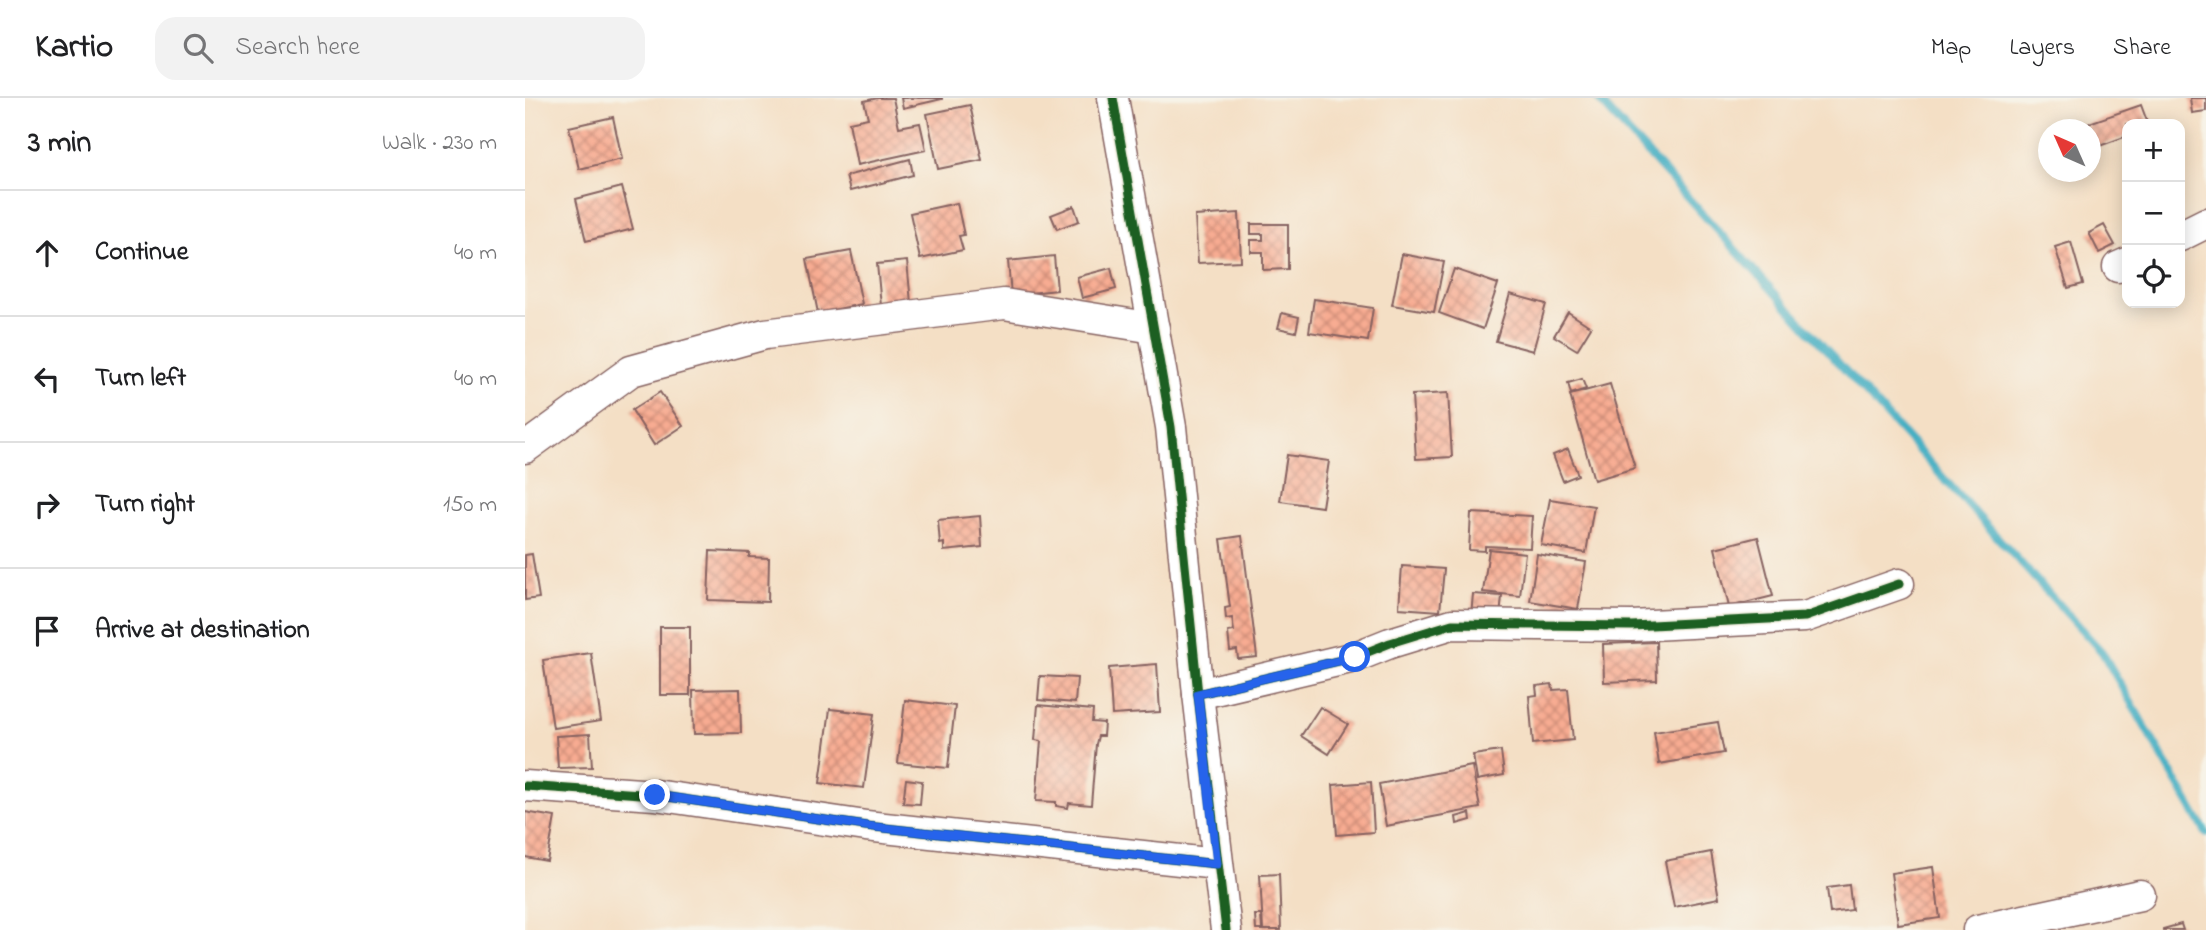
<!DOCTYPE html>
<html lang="en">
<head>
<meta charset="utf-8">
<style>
	:root { --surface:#fff; --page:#f2f2f2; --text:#202124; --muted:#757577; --line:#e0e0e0 }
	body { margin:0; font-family:"Indie Flower",sans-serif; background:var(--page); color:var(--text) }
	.controls { position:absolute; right:21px; top:21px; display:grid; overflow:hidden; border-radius:14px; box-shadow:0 4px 18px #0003 }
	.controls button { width:63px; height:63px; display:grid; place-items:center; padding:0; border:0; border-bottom:2px solid var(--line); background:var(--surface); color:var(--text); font:35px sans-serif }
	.compass { position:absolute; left:1513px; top:21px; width:63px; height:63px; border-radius:50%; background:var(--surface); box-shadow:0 4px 18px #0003; rotate:315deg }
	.stop { position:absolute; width:21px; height:21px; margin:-16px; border:5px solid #2563eb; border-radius:50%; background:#fff }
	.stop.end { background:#2563eb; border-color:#fff; box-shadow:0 2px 7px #0008 }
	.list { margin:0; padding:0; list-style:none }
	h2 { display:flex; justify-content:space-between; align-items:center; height:91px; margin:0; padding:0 28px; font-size:30px }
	h2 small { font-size:23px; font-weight:400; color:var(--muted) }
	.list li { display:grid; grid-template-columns:46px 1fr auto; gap:21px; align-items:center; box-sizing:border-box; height:126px; padding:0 28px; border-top:2px solid var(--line) }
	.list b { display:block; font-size:26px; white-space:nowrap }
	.list em { font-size:23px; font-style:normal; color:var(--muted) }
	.icon { flex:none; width:38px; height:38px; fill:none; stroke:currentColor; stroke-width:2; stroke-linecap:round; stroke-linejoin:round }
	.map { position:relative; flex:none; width:1681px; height:832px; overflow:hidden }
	header { display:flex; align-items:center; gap:42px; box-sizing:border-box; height:98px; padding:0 35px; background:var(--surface); border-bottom:2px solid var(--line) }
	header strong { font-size:33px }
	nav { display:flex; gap:38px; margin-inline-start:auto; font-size:24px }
	.search { width:490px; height:63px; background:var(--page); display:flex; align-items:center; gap:18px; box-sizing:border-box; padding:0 24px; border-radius:21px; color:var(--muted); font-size:26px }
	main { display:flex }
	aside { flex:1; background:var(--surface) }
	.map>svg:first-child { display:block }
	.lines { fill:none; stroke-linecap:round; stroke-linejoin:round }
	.stream { stroke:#44afc3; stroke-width:8 }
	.building { fill:url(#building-cross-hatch) }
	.street-casing { stroke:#866261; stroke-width:33 }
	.street { stroke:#fff; stroke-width:30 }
	.cycleway-casing { stroke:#f7f3e8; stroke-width:13 }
	.cycleway { stroke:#1b5e20; stroke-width:9 }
	.route { stroke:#2563eb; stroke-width:9 }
</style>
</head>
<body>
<header>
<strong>Kartio</strong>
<div class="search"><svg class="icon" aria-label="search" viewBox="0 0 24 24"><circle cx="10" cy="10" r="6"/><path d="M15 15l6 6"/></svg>Search here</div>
<nav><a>Map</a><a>Layers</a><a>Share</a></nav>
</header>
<main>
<aside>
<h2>3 min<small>Walk · 230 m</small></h2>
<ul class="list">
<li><svg class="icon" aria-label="ahead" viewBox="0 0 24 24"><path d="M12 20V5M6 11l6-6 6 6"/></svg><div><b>Continue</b></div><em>40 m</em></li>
<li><svg class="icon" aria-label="left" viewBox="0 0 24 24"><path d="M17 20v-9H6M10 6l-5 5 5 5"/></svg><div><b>Turn left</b></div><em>40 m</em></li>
<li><svg class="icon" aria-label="right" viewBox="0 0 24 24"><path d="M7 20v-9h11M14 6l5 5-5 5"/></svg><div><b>Turn right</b></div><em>150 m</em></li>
<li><svg class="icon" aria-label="arrive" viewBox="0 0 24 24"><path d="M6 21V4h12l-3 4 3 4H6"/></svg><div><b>Arrive at destination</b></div></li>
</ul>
</aside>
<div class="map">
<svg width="1681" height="832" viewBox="0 0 1681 832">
	<defs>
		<pattern id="building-cross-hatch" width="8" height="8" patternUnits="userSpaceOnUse" patternTransform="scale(1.75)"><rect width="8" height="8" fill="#f8ac92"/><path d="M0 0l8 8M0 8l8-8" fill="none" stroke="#cb8b77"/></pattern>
	</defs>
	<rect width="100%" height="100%" fill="#f7f3e8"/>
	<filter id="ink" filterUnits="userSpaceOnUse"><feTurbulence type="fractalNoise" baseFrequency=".0143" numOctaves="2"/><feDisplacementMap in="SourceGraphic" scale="14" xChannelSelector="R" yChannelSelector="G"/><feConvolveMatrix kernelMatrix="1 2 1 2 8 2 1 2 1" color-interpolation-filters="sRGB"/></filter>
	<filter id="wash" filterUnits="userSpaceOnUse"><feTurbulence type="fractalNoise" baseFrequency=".00686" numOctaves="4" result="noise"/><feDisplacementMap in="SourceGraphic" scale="28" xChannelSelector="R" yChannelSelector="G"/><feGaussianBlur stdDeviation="1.57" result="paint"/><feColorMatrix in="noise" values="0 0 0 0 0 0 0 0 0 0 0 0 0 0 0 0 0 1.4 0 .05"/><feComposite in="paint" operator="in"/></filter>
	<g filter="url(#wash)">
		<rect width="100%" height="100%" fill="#f4dfc5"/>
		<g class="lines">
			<!-- stream -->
			<path class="stream" d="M1072 0 1577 554 1681 735"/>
		</g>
		<g id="blocks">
			<!-- building -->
			<g class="building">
				<path d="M353 0H368L374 29 395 25 401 52 332 67 324 24 343 20 339 3Z"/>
				<path d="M376 0H417V1L378 10Z"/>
				<path d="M1665 0H1681V13L1667 15Z"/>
				<path d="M445 7 457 62 413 71 402 16Z"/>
				<path d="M1616 7 1623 26H1602V38L1569 50 1566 32H1563L1561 26Z"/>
				<path d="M88 19 97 61 54 71 44 29Z"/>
				<path d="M385 61 388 77 325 93 321 78Z"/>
				<path d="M97 89 108 131 61 143 51 101Z"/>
				<path d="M432 105 439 137 434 138 438 152 395 161 385 115Z"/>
				<path d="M549 108 554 123 532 131 526 117Z"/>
				<path d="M714 115 716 163 673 165 670 118Z"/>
				<path d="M726 126H763V171L738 172V154H726V142H738V136H726Z"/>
				<path d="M1579 127 1590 147 1574 155 1564 135Z"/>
				<path d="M1546 144 1558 186 1543 190 1530 149Z"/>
				<path d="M326 153 337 206 293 215 282 161Z"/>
				<path d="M877 156 919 164 909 214 867 207Z"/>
				<path d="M529 158 532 192 486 197 483 163Z"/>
				<path d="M382 163 386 205 356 208 352 166Z"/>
				<path d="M586 170 591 191 557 200 552 179Z"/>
				<path d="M929 171 973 186 958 231 914 215Z"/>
				<path d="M985 196 1021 206 1008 253 971 243Z"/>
				<path d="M789 201 848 210 843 243 784 234Z"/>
				<path d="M1043 214 1066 229 1052 252 1029 238Z"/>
				<path d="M757 215 774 219 771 234 753 230Z"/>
				<path d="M1057 281 1061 291 1046 296 1043 285Z"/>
				<path d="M1085 286 1110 370 1069 382 1045 297Z"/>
				<path d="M135 294 158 328 129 347 107 312Z"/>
				<path d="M923 295 927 359 891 361 887 297Z"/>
				<path d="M1043 351 1053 377 1038 383 1028 357Z"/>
				<path d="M762 357 804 363 797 409 755 403Z"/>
				<path d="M1025 401 1069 408 1061 455 1016 447Z"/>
				<path d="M946 415 1007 418 1005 450 960 448V453L944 452Z"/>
				<path d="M455 418 457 449 419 453V445L415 446 413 422Z"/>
				<path d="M717 438 732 559 713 561 712 552 705 553 703 534 709 533 707 520 701 521 700 510 705 509 696 441Z"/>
				<path d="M1233 439 1248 498 1204 509 1190 450Z"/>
				<path d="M964 451 1000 455 995 498 958 494Z"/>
				<path d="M185 453 225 455 224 459 244 460 243 504 183 502Z"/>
				<path d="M7 456 14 500 0 502V457Z"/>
				<path d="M1012 456 1061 464 1053 511 1005 503Z"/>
				<path d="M877 468 919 471 915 513 874 510Z"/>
				<path d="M948 496 977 498 975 519 946 518Z"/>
				<rect x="135" y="529" width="30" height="68"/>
				<path d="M1131 544 1132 582 1079 584 1078 546Z"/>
				<path d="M66 555 76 623 28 630 18 562Z"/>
				<path d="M632 566 635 614 587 617 584 570Z"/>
				<path d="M515 578 552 580 550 605 513 602Z"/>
				<path d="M1027 586 1028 592 1043 591 1048 642 1008 646 1004 598 1012 597 1011 588Z"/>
				<path d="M215 591 216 635 169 636 168 592Z"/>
				<path d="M380 602 430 608 423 670 373 665Z"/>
				<path d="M513 607 568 612 567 624 579 625 578 638H573L571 646 566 707 544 705 543 710 531 708V704L511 703 516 643 510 642Z"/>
				<path d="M795 609 823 626 804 656 776 638Z"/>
				<path d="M305 611 349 616 339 690 295 685Z"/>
				<path d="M1193 624 1199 655 1134 666 1129 634Z"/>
				<path d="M65 636 67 669 33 670 31 638Z"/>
				<path d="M976 653 979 677 952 682 948 657Z"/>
				<path d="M947 668 955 710 861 728 854 686Z"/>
				<path d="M381 681 397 683 395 706 378 705Z"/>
				<path d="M846 684 849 734 812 737 808 687Z"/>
				<path d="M0 714 30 719 22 763 0 759Z"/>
				<path d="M945 715 946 722 932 726 931 719Z"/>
				<path d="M1186 754 1194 800 1149 809 1140 763Z"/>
				<path d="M1408 769 1415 820 1373 826 1366 775Z"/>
				<path d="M754 776 756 832H738L735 777Z"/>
				<path d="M1324 787 1327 812 1305 815 1302 790Z"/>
				<path d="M730 817H736L737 832H731Z"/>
				<path d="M1656 826 1658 832H1638V831Z"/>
			</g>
		</g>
	</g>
	<g filter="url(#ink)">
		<use href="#blocks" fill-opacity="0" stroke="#866261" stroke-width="2"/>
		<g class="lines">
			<defs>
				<g id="street">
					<path d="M588 0 646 329 673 596 701 832"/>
					<path d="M1655 138 1681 125"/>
					<path d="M1593 169 1602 165"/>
					<path d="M0 350 106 273 240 236 479 206 629 230"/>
					<path d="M673 596 830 559 865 545 927 526 1107 528 1280 519 1374 486"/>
					<path d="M0 688 130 697 341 728 692 766"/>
					<path d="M1453 832 1615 797"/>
				</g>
			</defs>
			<!-- street casing -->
			<use href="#street" class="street-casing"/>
			<!-- street -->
			<use href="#street" class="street"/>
			<defs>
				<g id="cycleway">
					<path d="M588 0 646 329 673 596 701 832"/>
					<path d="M673 596 830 559 865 545 927 526 1107 528 1280 519 1374 486"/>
					<path d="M0 688 130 697 341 728 692 766"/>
				</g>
			</defs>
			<!-- cycleway casing -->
			<use href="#cycleway" class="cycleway-casing"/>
			<!-- cycleway -->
			<use href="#cycleway" class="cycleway"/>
		</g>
	</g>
	<g class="lines" filter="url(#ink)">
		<!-- route -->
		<path class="route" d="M130 697 341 728 692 766 673 596 830 559"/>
	</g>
</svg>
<div class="controls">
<button>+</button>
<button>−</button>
<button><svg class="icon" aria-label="locate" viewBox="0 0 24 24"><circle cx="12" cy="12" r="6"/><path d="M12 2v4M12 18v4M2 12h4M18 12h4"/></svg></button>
</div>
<svg class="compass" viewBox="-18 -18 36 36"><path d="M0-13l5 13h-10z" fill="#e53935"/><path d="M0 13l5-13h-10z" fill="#757577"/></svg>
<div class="stop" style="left:830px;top:559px"></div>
<div class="stop end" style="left:130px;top:697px"></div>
</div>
</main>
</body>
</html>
